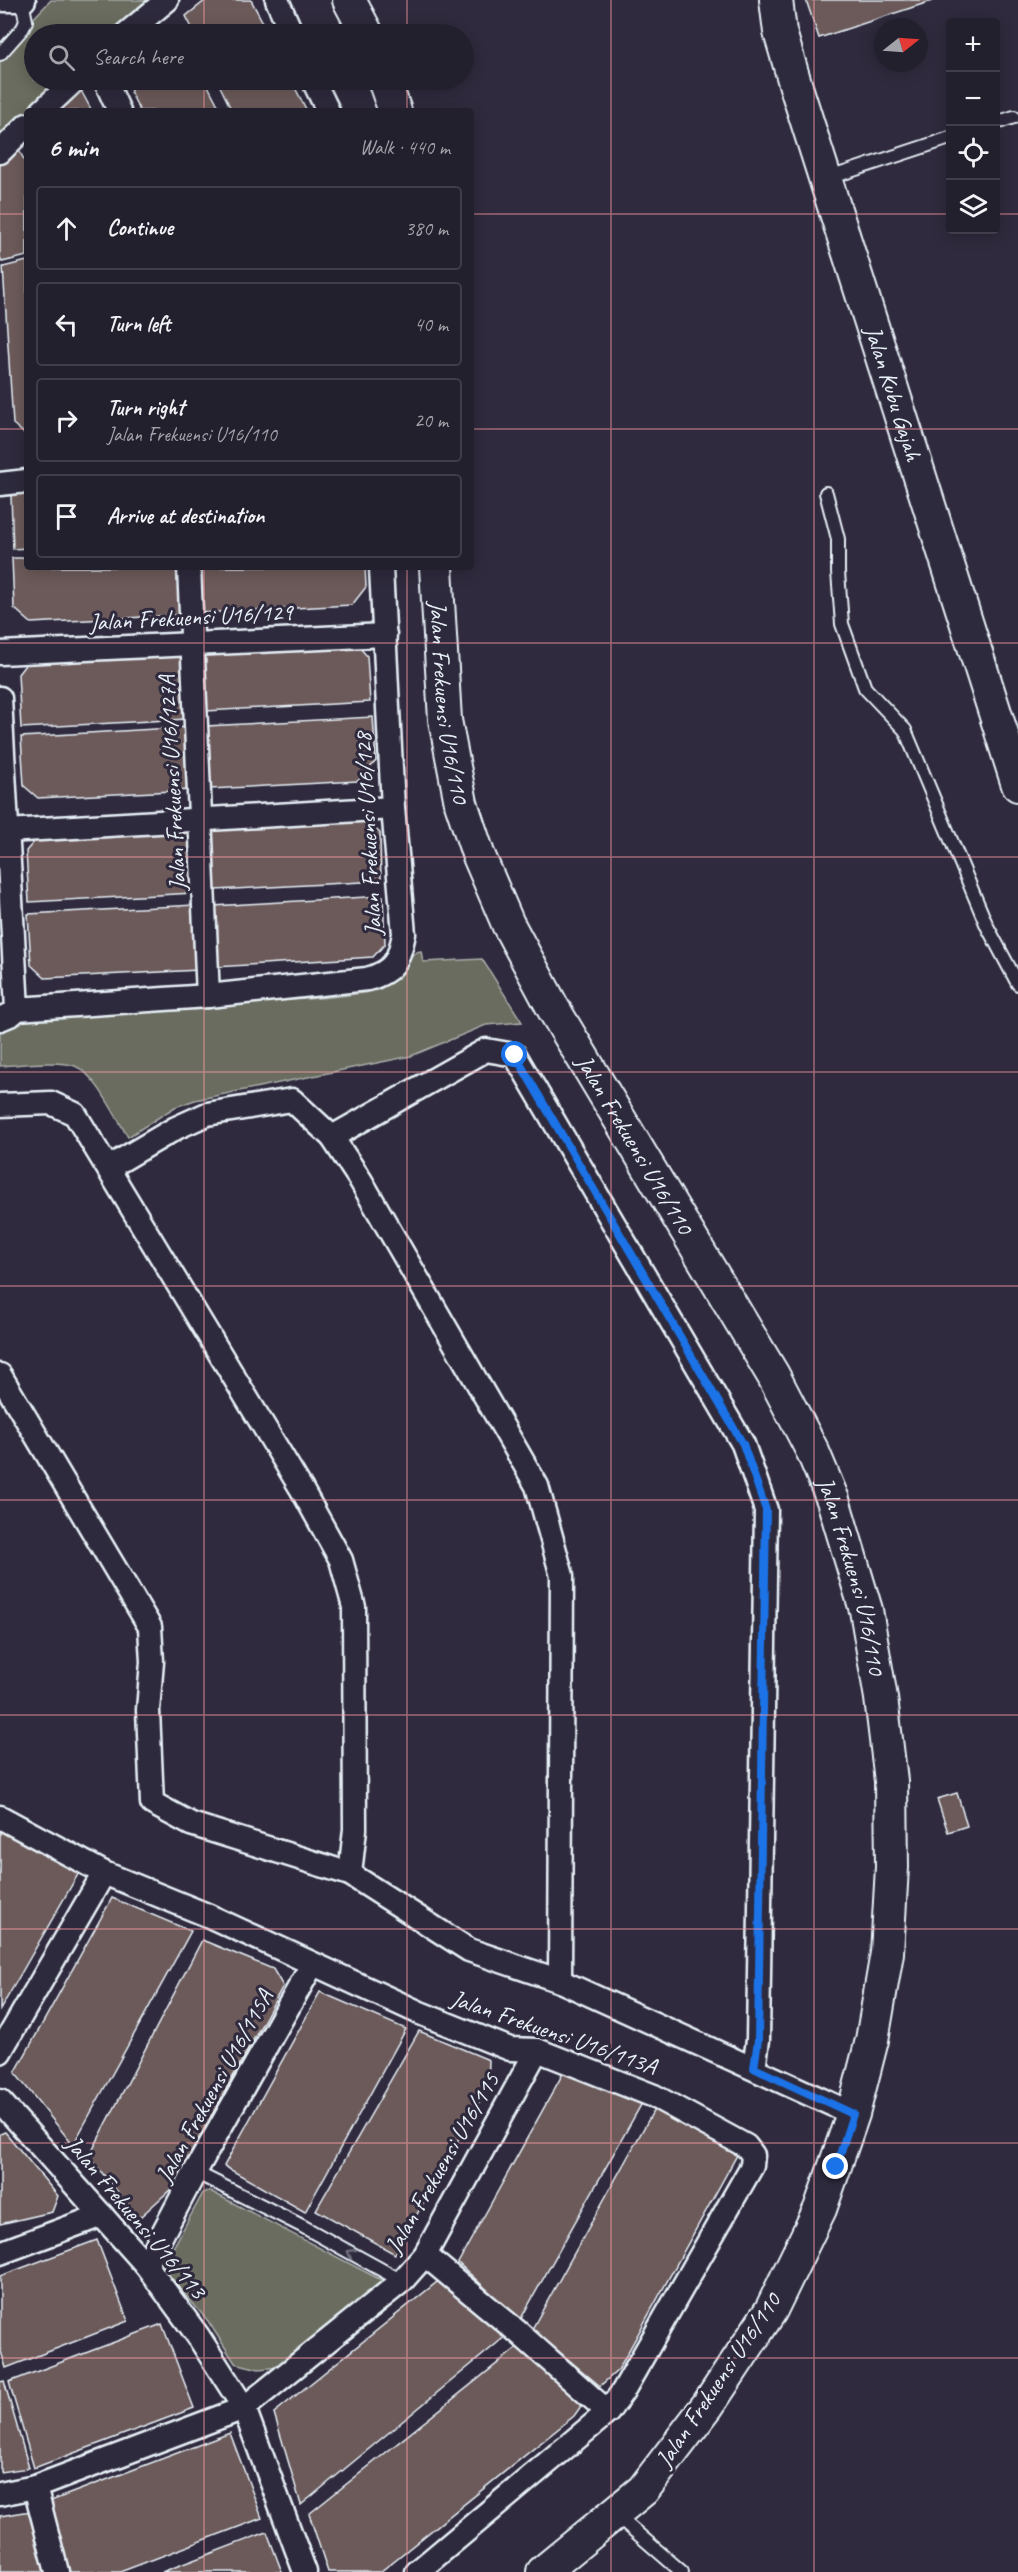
<!DOCTYPE html>
<html lang="en">
<head>
<meta charset="utf-8">
<style>
	:root { --surface:#23202e; --page:#2b2836; --text:#f1f3f6; --muted:#a3a3aa; --line:#403e4a }
	body { margin:0; font-family:Caveat,sans-serif; background:var(--page); color:var(--text) }
	.controls { position:absolute; right:18px; top:18px; display:grid; overflow:hidden; border-radius:6px; box-shadow:0 3px 15px #0003 }
	.controls button { width:54px; height:54px; display:grid; place-items:center; padding:0; border:0; border-bottom:2px solid var(--line); background:var(--surface); color:var(--text); font:30px sans-serif }
	.compass { position:absolute; left:874px; top:18px; width:54px; height:54px; border-radius:50%; background:var(--surface); box-shadow:0 3px 15px #0003; rotate:73deg }
	.stop { position:absolute; width:18px; height:18px; margin:-14px; border:4px solid #1a73e8; border-radius:50%; background:#fff }
	.stop.end { background:#1a73e8; border-color:#fff; box-shadow:0 2px 6px #0008 }
	.list { margin:0; padding:0; list-style:none }
	h2 { display:flex; justify-content:space-between; align-items:center; height:78px; margin:0; padding:0 24px; font-size:26px }
	h2 small { font-size:20px; font-weight:400; color:var(--muted) }
	.list li { display:grid; grid-template-columns:39px 1fr auto; gap:18px; align-items:center; box-sizing:border-box; height:84px; margin:0 12px 12px; padding:0 12px; border:2px solid var(--line); border-radius:6px }
	.list b { display:block; font-size:22px; white-space:nowrap }
	.list p { margin:0; font-size:20px; white-space:nowrap; color:var(--muted) }
	.list em { font-size:20px; font-style:normal; color:var(--muted) }
	.icon { flex:none; width:33px; height:33px; fill:none; stroke:currentColor; stroke-width:2; stroke-linecap:round; stroke-linejoin:round }
	.map { position:relative; flex:none; width:1018px; height:2572px; overflow:hidden }
	.search { position:absolute; background:var(--surface); box-shadow:0 3px 15px #0003; left:24px; top:24px; width:450px; height:66px; display:flex; align-items:center; gap:15px; box-sizing:border-box; padding:0 21px; border-radius:33px; color:var(--muted); font-size:22px }
	.panel { position:absolute; background:var(--surface); box-shadow:0 3px 15px #0003; left:24px; top:108px; width:450px; height:462px; border-radius:6px }
	.map>svg:first-child { display:block }
	.green { fill:#6a6c5e; stroke:#a9aeab; stroke-width:1.5 }
	.building { fill:#6c5a5a; stroke:#e8f1f8; stroke-width:1.5 }
	.lines { fill:none; stroke-linecap:round; stroke-linejoin:round }
	.lane-casing { stroke:#e8f1f8; stroke-width:16 }
	.street-casing { stroke:#e8f1f8; stroke-width:27 }
	.secondary-casing { stroke:#e8f1f8; stroke-width:36 }
	.lane { stroke:#2f2a3d; stroke-width:12 }
	.street { stroke:#2f2a3d; stroke-width:22 }
	.secondary { stroke:#2f2a3d; stroke-width:32 }
	.oneway { stroke:#70707e }
	.route { stroke:#1a73e8; stroke-width:8 }
	.grid { fill:none; stroke:#ff9aa2; stroke-width:1.5; stroke-opacity:0.55 }
	.labels { text-anchor:middle; stroke-width:6; stroke-linejoin:round; paint-order:stroke }
	.street-label { font-size:24px; fill:#e8f1f8; stroke:#2f2a3d }
</style>
</head>
<body>
<div class="map">
<svg width="1018" height="2572" viewBox="0 0 1018 2572">
	<rect width="100%" height="100%" fill="#2f2a3d"/>
	<filter id="ink" filterUnits="userSpaceOnUse"><feTurbulence type="fractalNoise" baseFrequency=".0167" numOctaves="2"/><feDisplacementMap in="SourceGraphic" scale="12" xChannelSelector="R" yChannelSelector="G"/><feConvolveMatrix kernelMatrix="1 2 1 2 8 2 1 2 1" color-interpolation-filters="sRGB"/></filter>
	<g filter="url(#ink)">
		<!-- green -->
		<g class="green">
			<path d="M51 0H155L112 34H34V80H60L0 139V53Z"/>
			<path d="M421 951 423 962 482 959 522 1022 486 1025 411 1056 195 1100 175 1107 128 1137C116 1118 96 1074 75 1066 58 1060 19 1065 0 1066V1018C122 995 248 1011 370 992 401 987 403 953 421 951Z"/>
			<path d="M210 2191 383 2281 280 2367 259 2369 235 2363 208 2321 162 2268 203 2193Z"/>
		</g>
		<!-- building -->
		<g class="building">
			<path d="M206 0H251L269 34H195L186 16Z"/>
			<path d="M806 0H935L819 38Z"/>
			<path d="M130 80H205L221 111H140L131 93Z"/>
			<path d="M217 80H291L307 111H232Z"/>
			<path d="M78 85 92 111H51Z"/>
			<path d="M16 145 27 165V256L2 262 0 257V162Z"/>
			<path d="M27 261V436L13 424 3 267Z"/>
			<path d="M27 480V548L13 549 11 496Z"/>
			<path d="M12 558H27V567H179L182 615 31 623 14 608Z"/>
			<path d="M198 567H365L366 587 352 605 200 613Z"/>
			<path d="M354 641 367 656 370 702 206 711 202 649Z"/>
			<path d="M184 653 187 719 21 728 18 674 29 660Z"/>
			<path d="M373 717 376 761 358 781 210 789 206 726Z"/>
			<path d="M188 727 192 790 38 798 24 786 21 737Z"/>
			<path d="M361 816 380 833 381 881 215 890 212 825Z"/>
			<path d="M191 827 194 893 29 902 26 851 39 836Z"/>
			<path d="M383 896 385 944 373 957 216 967 213 906Z"/>
			<path d="M195 905 199 970 45 978 31 965 28 914Z"/>
			<path d="M957 1793 967 1826 948 1832 937 1799Z"/>
			<path d="M0 1825 81 1869 0 2010Z"/>
			<path d="M112 1898 191 1931 73 2145 15 2073Z"/>
			<path d="M202 1940 273 1969 283 1986 171 2189 139 2218 89 2157Z"/>
			<path d="M320 1992 406 2029 305 2212 224 2166Z"/>
			<path d="M419 2031 489 2060 488 2086 395 2254 316 2210Z"/>
			<path d="M566 2068 642 2103 520 2320 458 2263Z"/>
			<path d="M655 2108 737 2155 618 2370 600 2386 532 2329Z"/>
			<path d="M5 2132 58 2196 52 2212 0 2224V2134Z"/>
			<path d="M97 2240 128 2321 6 2368 0 2348V2276Z"/>
			<path d="M442 2278 507 2335 301 2505 274 2413Z"/>
			<path d="M162 2324 194 2408 34 2468 9 2382Z"/>
			<path d="M518 2347 584 2402 574 2416 380 2572H328L309 2514Z"/>
			<path d="M4 2381 29 2468 0 2472V2382Z"/>
			<path d="M230 2433 262 2518 120 2572H67L48 2502Z"/>
			<path d="M31 2511 49 2572H0V2516Z"/>
			<path d="M267 2532 282 2572H162Z"/>
		</g>
		<g class="lines">
			<defs>
				<g id="lane">
					<path d="M0 54 23 28 26 21 22 1"/>
					<path d="M996 123 1014 117"/>
					<path d="M826 179 950 138"/>
					<path d="M826 493 838 539V572L842 624 865 688 905 730 987 926 1018 984"/>
					<path d="M195 2172 302 2226 402 2281"/>
					<path d="M615 2514 682 2572"/>
				</g>
				<g id="street">
					<path d="M4 0H24"/>
					<path d="M277 0 292 34"/>
					<path d="M126 34 167 0"/>
					<path d="M105 80 119 111"/>
					<path d="M313 80 328 111"/>
					<path d="M42 111 75 80"/>
					<path d="M0 152 27 125"/>
					<path d="M0 484 27 481"/>
					<path d="M189 567 208 996"/>
					<path d="M0 653 385 635"/>
					<path d="M0 698 17 1009 12 1014 0 1019"/>
					<path d="M7 831 393 808"/>
					<path d="M17 1009 208 996 367 979C394 972 399 960 404 934L393 808 381 567"/>
					<path d="M0 1105 51 1103 75 1114 301 1488 341 1560 354 1607 355 1829 350 1874"/>
					<path d="M332 1137 361 1181 537 1486 562 1576 560 1981"/>
					<path d="M108 1168 176 1128 207 1114 292 1100 332 1137 486 1050 515 1055 743 1444 766 1510 758 2040 754 2068"/>
					<path d="M0 1375 150 1627 152 1662 148 1710 152 1803 191 1824 350 1874 469 1950 560 1981 853 2114"/>
					<path d="M0 1817 104 1873 207 1915 420 2013 510 2049 537 2050 654 2096 746 2146 753 2155 752 2166 623 2391 608 2412 417 2572"/>
					<path d="M0 2052 104 1873"/>
					<path d="M0 2101 146 2265 198 2336 244 2408 305 2572"/>
					<path d="M0 2253 102 2215"/>
					<path d="M425 2255 519 2333 608 2412"/>
					<path d="M146 2265 195 2172 312 1965"/>
					<path d="M35 2487 57 2572"/>
					<path d="M0 2494 35 2487 244 2408 402 2281 425 2255 537 2050"/>
				</g>
				<g id="secondary">
					<path d="M349 0 367 34"/>
					<path id="s1" d="M776 0 780 32 797 90 1018 785"/>
					<path d="M384 80 395 111"/>
					<path id="s2" d="M436 567 445 720 461 803 478 854 508 924 553 1008 773 1375 813 1452 833 1500 866 1610 881 1698 891 1781 892 1867 887 1953 872 2040 853 2114 820 2209 771 2310 708 2405 643 2490 543 2572"/>
				</g>
			</defs>
			<!-- lane casing -->
			<use href="#lane" class="lane-casing"/>
			<!-- street casing -->
			<use href="#street" class="street-casing"/>
			<!-- secondary casing -->
			<use href="#secondary" class="secondary-casing"/>
			<!-- lane -->
			<use href="#lane" class="lane"/>
			<!-- street -->
			<use href="#street" class="street"/>
			<!-- secondary -->
			<use href="#secondary" class="secondary"/>
		</g>
		<!-- one-way arrows -->
		<defs><path id="oneway-chevron" d="M-2-3.5L2.5 0L-2 3.5" fill="none" stroke-width="1.6" stroke-linecap="round" stroke-linejoin="round" transform="scale(1.5)"/></defs>
		<use class="oneway" href="#oneway-chevron" transform="translate(351 2253) rotate(-151)"/>
	</g>
	<g class="lines" filter="url(#ink)">
		<!-- route -->
		<path class="route" d="M515 1055 743 1444 766 1510 758 2040 754 2068 853 2114 836 2167"/>
	</g>
	<!-- grid -->
	<path class="grid" d="M204 0V34M407 0V34M611 0V2572M814 0V2572M204 80V111M407 80V111M0 214H27M471 214H950M996 214H1018M0 429H27M471 429H1018M204 567V2572M407 567V2572M0 643H1018M0 857H1018M0 1072H1018M0 1286H1018M0 1500H1018M0 1715H1018M0 1929H1018M0 2143H1018M0 2358H1018"/>
	<g class="labels">
		<!-- street labels -->
		<g class="street-label">
			<text dy="8" stroke="none"><textPath href="#s1" startOffset="411">Jalan Kubu Gajah</textPath></text>
			<text transform="translate(191 617) rotate(-3)" y="8">Jalan Frekuensi U16/129</text>
			<text dy="8" stroke="none"><textPath href="#s2" startOffset="136">Jalan Frekuensi U16/110</textPath></text>
			<text transform="translate(172 783) rotate(-93)" y="8">Jalan Frekuensi U16/127A</text>
			<text transform="translate(368 834) rotate(-93)" y="8">Jalan Frekuensi U16/128</text>
			<text dy="8" stroke="none"><textPath href="#s2" startOffset="622">Jalan Frekuensi U16/110</textPath></text>
			<text dy="8" stroke="none"><textPath href="#s2" startOffset="1108">Jalan Frekuensi U16/110</textPath></text>
			<text transform="translate(554 2032) rotate(19)" y="8">Jalan Frekuensi U16/113A</text>
			<text transform="translate(214 2086) rotate(-61)" y="8">Jalan Frekuensi U16/115A</text>
			<text transform="translate(442 2163) rotate(-60)" y="8">Jalan Frekuensi U16/115</text>
			<text transform="translate(136 2217) rotate(50)" y="8">Jalan Frekuensi U16/113</text>
			<text transform="translate(718 2380) rotate(-56)" y="8">Jalan Frekuensi U16/110</text>
		</g>
	</g>
</svg>
<div class="controls">
<button>+</button>
<button>−</button>
<button><svg class="icon" aria-label="locate" viewBox="0 0 24 24"><circle cx="12" cy="12" r="6"/><path d="M12 2v4M12 18v4M2 12h4M18 12h4"/></svg></button>
<button><svg class="icon" aria-label="layers" viewBox="0 0 24 24"><path d="M12 4l9 5-9 5-9-5zM3 14l9 5 9-5"/></svg></button>
</div>
<svg class="compass" viewBox="-18 -18 36 36"><path d="M0-13l5 13h-10z" fill="#e53935"/><path d="M0 13l5-13h-10z" fill="#a3a3aa"/></svg>
<div class="stop" style="left:515px;top:1055px"></div>
<div class="stop end" style="left:836px;top:2167px"></div>
<div class="search"><svg class="icon" aria-label="search" viewBox="0 0 24 24"><circle cx="10" cy="10" r="6"/><path d="M15 15l6 6"/></svg>Search here</div>
<section class="panel">
<h2>6 min<small>Walk · 440 m</small></h2>
<ul class="list">
<li><svg class="icon" aria-label="ahead" viewBox="0 0 24 24"><path d="M12 20V5M6 11l6-6 6 6"/></svg><div><b>Continue</b></div><em>380 m</em></li>
<li><svg class="icon" aria-label="left" viewBox="0 0 24 24"><path d="M17 20v-9H6M10 6l-5 5 5 5"/></svg><div><b>Turn left</b></div><em>40 m</em></li>
<li><svg class="icon" aria-label="right" viewBox="0 0 24 24"><path d="M7 20v-9h11M14 6l5 5-5 5"/></svg><div><b>Turn right</b><p>Jalan Frekuensi U16/110</p></div><em>20 m</em></li>
<li><svg class="icon" aria-label="arrive" viewBox="0 0 24 24"><path d="M6 21V4h12l-3 4 3 4H6"/></svg><div><b>Arrive at destination</b></div></li>
</ul>
</section>
</div>
</body>
</html>
